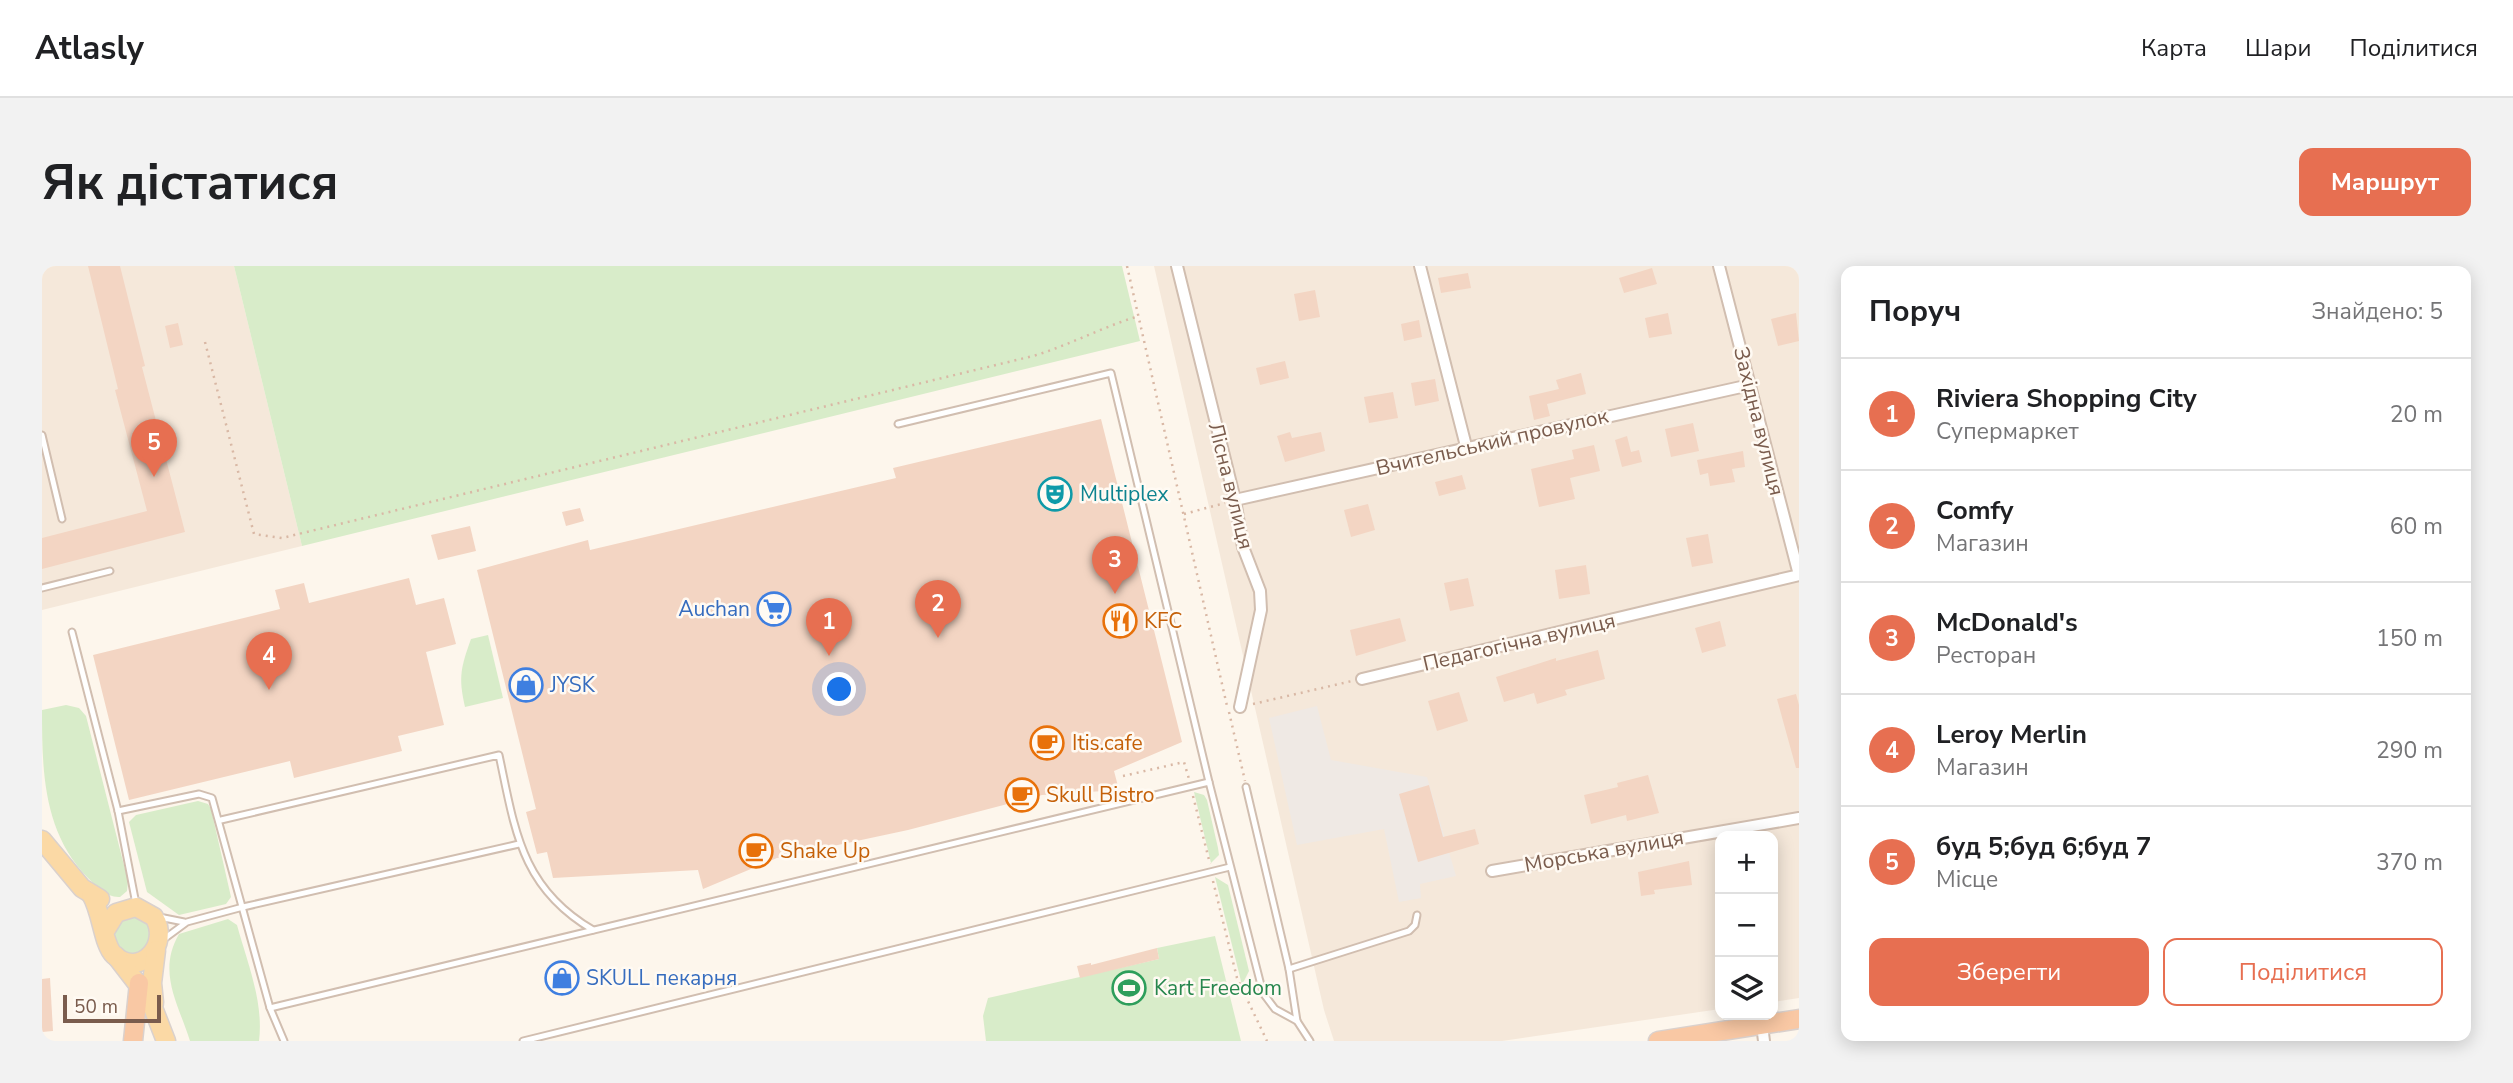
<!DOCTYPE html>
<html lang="uk">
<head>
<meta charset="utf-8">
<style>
	:root { --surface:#fff; --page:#f2f2f2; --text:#202124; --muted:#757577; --line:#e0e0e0; --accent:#e76f51 }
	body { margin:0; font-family:"Nunito Sans",sans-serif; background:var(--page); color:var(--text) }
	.controls { position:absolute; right:21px; bottom:21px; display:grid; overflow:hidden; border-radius:14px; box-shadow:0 4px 18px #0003 }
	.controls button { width:63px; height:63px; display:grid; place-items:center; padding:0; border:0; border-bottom:2px solid var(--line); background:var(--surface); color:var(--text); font:35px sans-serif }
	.scale { position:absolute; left:21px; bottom:18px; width:98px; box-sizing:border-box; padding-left:7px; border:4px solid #7a5c4d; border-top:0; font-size:19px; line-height:24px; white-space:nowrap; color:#7a5c4d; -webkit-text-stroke:5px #fffaf3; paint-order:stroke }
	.you { position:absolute; left:798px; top:424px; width:24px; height:24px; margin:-18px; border:5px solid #fff; border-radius:50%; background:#1a73e8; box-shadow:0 0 0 10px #1a73e833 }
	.badge { display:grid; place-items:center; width:46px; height:46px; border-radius:50%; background:var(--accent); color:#fff; font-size:23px; font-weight:700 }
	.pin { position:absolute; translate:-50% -58px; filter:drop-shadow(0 2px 4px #0008) }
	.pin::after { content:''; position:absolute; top:37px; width:24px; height:21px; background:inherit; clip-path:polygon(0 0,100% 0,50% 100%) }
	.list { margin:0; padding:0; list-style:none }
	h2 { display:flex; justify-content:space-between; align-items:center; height:91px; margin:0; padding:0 28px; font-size:30px }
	h2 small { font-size:23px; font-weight:400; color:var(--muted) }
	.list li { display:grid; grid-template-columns:46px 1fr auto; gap:21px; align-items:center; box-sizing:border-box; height:112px; padding:0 28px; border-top:2px solid var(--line) }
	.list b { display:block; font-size:26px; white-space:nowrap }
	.list p { margin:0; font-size:23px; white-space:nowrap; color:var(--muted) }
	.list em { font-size:23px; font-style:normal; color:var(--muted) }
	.actions { display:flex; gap:14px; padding:21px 28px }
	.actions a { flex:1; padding:16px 0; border:2px solid var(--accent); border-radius:14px; text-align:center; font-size:24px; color:var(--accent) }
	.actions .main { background:var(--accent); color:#fff }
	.icon { flex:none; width:38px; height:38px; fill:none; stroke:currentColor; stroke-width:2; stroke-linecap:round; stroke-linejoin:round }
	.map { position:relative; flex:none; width:1757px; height:775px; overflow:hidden; border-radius:14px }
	header { display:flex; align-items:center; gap:42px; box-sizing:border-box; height:98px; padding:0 35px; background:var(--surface); border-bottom:2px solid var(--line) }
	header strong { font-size:33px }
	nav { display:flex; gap:38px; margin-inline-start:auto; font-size:24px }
	.intro { display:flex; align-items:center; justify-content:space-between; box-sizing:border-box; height:168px; padding:0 42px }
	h1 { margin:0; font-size:49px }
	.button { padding:18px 32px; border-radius:14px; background:var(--accent); color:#fff; font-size:24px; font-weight:700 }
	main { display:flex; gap:42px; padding:0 42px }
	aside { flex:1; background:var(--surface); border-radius:14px; box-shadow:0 4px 18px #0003 }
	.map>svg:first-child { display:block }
	.residential { fill:#f5e8da }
	.industrial { fill:#efe9e4 }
	.green { fill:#d8ecc9 }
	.building { fill:#f3d5c3 }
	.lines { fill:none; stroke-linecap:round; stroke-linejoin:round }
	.service-casing { stroke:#d1beb0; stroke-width:9 }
	.minor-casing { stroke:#d1beb0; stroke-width:14 }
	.primary-casing { stroke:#dad1cd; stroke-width:21 }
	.trunk-casing { stroke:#dad1cd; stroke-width:21 }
	.path { stroke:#d9b8a5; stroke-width:2.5; stroke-dasharray:2 5; stroke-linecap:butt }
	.service { stroke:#fff; stroke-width:5 }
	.minor { stroke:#fff; stroke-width:10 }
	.primary { stroke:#fbd9a5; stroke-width:18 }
	.trunk { stroke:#f9c8a4; stroke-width:18 }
	.labels { text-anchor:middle; stroke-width:5; stroke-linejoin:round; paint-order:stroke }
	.street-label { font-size:21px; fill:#7a5c4d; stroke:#fffaf3 }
	.culture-label { font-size:21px; fill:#0d838f; stroke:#fffaf3; text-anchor:start }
	.shop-label { font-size:21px; fill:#366cbe; stroke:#fffaf3; text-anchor:start }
	.food-label { font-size:21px; fill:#c56008; stroke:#fffaf3; text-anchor:start }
	.leisure-label { font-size:21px; fill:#27864d; stroke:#fffaf3; text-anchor:start }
</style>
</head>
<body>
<header>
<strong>Atlasly</strong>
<nav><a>Карта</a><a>Шари</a><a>Поділитися</a></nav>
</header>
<div class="intro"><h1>Як дістатися</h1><a class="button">Маршрут</a></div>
<main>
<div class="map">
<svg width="1757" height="775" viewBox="0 0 1757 775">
	<rect width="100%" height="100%" fill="#fdf6ec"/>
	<!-- residential -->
	<g class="residential">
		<path d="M0 0H192L260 280 0 344Z"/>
		<path d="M1112 0H1757V732L1731 736V570H1678V743L1460 775H1292L1282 744Z"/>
	</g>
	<!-- industrial -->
	<path class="industrial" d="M1275 440 1289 494 1385 511 1414 610 1378 618 1379 632 1357 636 1342 563 1255 579 1227 452Z"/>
	<!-- green -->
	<g class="green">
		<path d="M192 0H1080L1098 75 260 280Z"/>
		<path d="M446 369 461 432 423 441C416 411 419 401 429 373Z"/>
		<path d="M24 439 37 442 44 450 86 615 85 625 78 631C65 632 55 621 46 612 1 566 0 505 0 444Z"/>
		<path d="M1152 526 1162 529 1165 534 1176 582 1177 589 1169 597Z"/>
		<path d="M156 535 166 538 169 543 189 631 184 638 137 649 105 626 87 556 94 549Z"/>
		<path d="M1173 611 1186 619 1207 705 1200 719Z"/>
		<path d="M103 648 114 675 90 692 71 680 70 659 74 652Z"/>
		<path d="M186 653 195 659C205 696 222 736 217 775H148C136 737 115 706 137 668Z"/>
		<path d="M1173 670 1199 775H944L941 750 946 732 1117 693 1115 682Z"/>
	</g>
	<!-- building -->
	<g class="building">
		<path d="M46 0H78L103 100 100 101 143 266 0 303V272L105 245 73 124 76 123Z"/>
		<path d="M1610 2 1615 18 1582 27 1577 12Z"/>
		<path d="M1426 7 1429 22 1399 27 1396 12Z"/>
		<path d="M1273 24 1278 51 1257 55 1252 28Z"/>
		<path d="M1626 47 1630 68 1607 72 1603 52Z"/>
		<path d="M1754 47 1757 75 1736 80 1729 53Z"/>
		<path d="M1377 54 1380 71 1362 75 1359 58Z"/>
		<path d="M136 57 141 79 128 82 123 60Z"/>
		<path d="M1243 95 1247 112 1218 119 1214 102Z"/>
		<path d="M1539 107 1544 128 1505 138 1508 150 1492 154 1487 130 1517 123 1514 114Z"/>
		<path d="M1393 113 1397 135 1373 140 1369 117Z"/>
		<path d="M1351 126 1356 152 1327 157 1322 131Z"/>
		<path d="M1059 153 1140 476 1072 505 1077 524 1000 529 866 564 735 592 661 623 656 604 511 612 505 586 495 588 484 546 494 543 435 304 546 274 548 284 854 212 851 202Z"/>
		<path d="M1651 157 1657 185 1629 191 1623 163Z"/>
		<path d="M1248 166 1250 172 1279 166 1283 185 1243 196 1235 170Z"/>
		<path d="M1585 170 1589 186 1597 184 1600 196 1580 201 1573 174Z"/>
		<path d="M1552 179 1558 205 1528 212 1533 233 1497 241 1489 203 1532 193 1530 184Z"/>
		<path d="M1701 185 1703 201 1690 203 1693 216 1668 220 1666 207 1658 209 1655 194Z"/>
		<path d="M1420 209 1424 223 1397 230 1393 216Z"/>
		<path d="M1326 238 1333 264 1309 271 1302 244Z"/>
		<path d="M538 242 542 255 524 260 520 246Z"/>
		<path d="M428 260 434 285 396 294 389 269Z"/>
		<path d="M1666 268 1671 297 1650 301 1644 272Z"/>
		<path d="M1544 299 1548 328 1517 333 1513 304Z"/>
		<path d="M367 312 374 339 402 332 414 378 384 386 402 459 356 470 360 485 252 512 248 495 87 534 51 389 238 343 233 324 262 317 267 337Z"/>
		<path d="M1426 312 1432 340 1408 345 1402 317Z"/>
		<path d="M1358 352 1364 375 1314 390 1308 364Z"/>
		<path d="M1678 355 1684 380 1660 387 1653 362Z"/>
		<path d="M1556 384 1563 413 1523 424 1525 429 1495 438 1492 427 1462 436 1454 411 1514 392V395Z"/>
		<path d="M1417 426 1426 455 1395 465 1386 435Z"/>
		<path d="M1754 428 1757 439V502H1754L1735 433Z"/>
		<path d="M1606 509 1617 547 1585 555 1584 549 1549 558 1542 529 1576 521 1575 517Z"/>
		<path d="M1387 519 1401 571 1433 563 1437 578 1376 596 1357 528Z"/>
		<path d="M1647 595 1650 619 1612 624 1613 628 1599 630 1596 606Z"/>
		<path d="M1115 682 1117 693 1038 712 1035 700 1049 697V699Z"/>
		<path d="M8 712 11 765 0 766V713Z"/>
	</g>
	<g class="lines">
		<defs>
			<g id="service">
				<path d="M856 158 1069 107 1167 516"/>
				<path d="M0 169 20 253"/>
				<path d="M0 322 68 305"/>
				<path d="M30 366 76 545 94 638"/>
				<path d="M1204 521 1247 703 1255 755"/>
				<path d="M76 545 157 528 170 532 228 742 242 775"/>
				<path d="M179 554 457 489C473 564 479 622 551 664"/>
				<path d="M117 651 142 656"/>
				<path d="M122 673 145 656 201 641 477 578"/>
				<path d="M1247 703 1367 665 1373 659 1375 649"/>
				<path d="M228 742 1167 516 1221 727 1233 743 1255 755 1268 775"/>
				<path d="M481 775 1188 601"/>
			</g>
			<g id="minor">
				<path d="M1135 0 1193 234 1201 281 1218 325 1219 344 1198 441"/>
				<path d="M1378 0 1424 180"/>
				<path d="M1193 234 1708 119"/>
				<path d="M1320 413 1757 309 1677 0"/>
				<path d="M1450 605 1757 552"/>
				<path d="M1720 759 1722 775"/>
			</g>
			<g id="primary">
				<path d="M0 574 40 622 58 633"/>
				<path d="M49 628C60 646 61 679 72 689 98 713 129 678 112 651L94 641 74 647 63 665"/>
				<path d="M74 690 108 734 124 775"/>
				<path d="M112 737 110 717 114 684"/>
			</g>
			<g id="trunk">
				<path d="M91 775 97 717"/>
				<path d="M1616 775 1757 753"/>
			</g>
		</defs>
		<!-- service casing -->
		<use href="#service" class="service-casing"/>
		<!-- minor casing -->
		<use href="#minor" class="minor-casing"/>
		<!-- primary casing -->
		<use href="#primary" class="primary-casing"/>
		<!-- trunk casing -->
		<use href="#trunk" class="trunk-casing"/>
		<!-- path -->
		<g class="path">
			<path d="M1085 0 1185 440"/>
			<path d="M163 76 212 268 240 272 991 90C1028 79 1060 61 1097 50"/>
			<path d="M1142 248 1183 237"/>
			<path d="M1211 438 1310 415"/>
			<path d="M1187 446 1203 515"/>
			<path d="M1081 510 1142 496 1147 513"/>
			<path d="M1151 530 1168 598"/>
			<path d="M1171 615 1195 712 1225 775"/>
		</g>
		<!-- service -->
		<use href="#service" class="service"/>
		<!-- minor -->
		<use href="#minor" class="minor"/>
		<!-- primary -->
		<use href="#primary" class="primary"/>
		<!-- trunk -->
		<use href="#trunk" class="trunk"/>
	</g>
	<!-- icons -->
	<defs>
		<symbol id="theatre-ring" viewBox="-11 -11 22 22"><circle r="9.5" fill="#fffaf3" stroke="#0f9aa8" stroke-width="1.5"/><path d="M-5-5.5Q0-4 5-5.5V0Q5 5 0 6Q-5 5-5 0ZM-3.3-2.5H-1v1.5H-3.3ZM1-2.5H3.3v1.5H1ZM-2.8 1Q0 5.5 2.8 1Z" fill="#0f9aa8"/></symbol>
		<symbol id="supermarket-ring" viewBox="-11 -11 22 22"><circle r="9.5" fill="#fffaf3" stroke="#3f7fe0" stroke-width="1.5"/><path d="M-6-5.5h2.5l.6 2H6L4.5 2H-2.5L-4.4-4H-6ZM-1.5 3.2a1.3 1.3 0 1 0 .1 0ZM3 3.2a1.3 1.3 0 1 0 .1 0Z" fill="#3f7fe0"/></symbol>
		<symbol id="restaurant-ring" viewBox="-11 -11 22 22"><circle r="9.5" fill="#fffaf3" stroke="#e8710a" stroke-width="1.5"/><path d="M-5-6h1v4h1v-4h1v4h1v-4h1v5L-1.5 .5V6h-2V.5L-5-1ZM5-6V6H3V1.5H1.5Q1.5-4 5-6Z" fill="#e8710a"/></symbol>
		<symbol id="shop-ring" viewBox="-11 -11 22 22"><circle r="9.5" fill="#fffaf3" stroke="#3f7fe0" stroke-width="1.5"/><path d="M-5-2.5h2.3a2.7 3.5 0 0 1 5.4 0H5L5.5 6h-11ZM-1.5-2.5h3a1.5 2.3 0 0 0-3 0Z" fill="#3f7fe0"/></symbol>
		<symbol id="cafe-ring" viewBox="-11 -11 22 22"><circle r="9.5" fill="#fffaf3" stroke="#e8710a" stroke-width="1.5"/><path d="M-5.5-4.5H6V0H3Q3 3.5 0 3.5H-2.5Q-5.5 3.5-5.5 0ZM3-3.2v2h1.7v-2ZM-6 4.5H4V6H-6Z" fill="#e8710a"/></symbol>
		<symbol id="stadium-ring" viewBox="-11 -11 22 22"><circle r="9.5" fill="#fffaf3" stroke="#2e9e5b" stroke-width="1.5"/><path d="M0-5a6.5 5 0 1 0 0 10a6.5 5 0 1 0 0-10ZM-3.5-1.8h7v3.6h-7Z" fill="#2e9e5b"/></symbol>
	</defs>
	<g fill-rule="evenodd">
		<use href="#theatre-ring" x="994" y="209" width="38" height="38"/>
		<use href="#supermarket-ring" x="713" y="324" width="38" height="38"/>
		<use href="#restaurant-ring" x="1059" y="336" width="38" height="38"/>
		<use href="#shop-ring" x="465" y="400" width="38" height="38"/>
		<use href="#cafe-ring" x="986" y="458" width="38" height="38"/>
		<use href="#cafe-ring" x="961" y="510" width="38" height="38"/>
		<use href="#cafe-ring" x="695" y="566" width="38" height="38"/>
		<use href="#shop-ring" x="501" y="693" width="38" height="38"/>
		<use href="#stadium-ring" x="1068" y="703" width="38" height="38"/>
	</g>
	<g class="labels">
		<!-- street labels -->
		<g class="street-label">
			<text transform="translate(1717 155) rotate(76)" y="7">Західна вулиця</text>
			<text transform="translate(1450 176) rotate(-13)" y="7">Вчительський провулок</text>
			<text transform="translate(1189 220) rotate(76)" y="7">Лісна вулиця</text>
			<text transform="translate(1477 376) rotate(-13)" y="7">Педагогічна вулиця</text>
			<text transform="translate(1562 585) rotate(-10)" y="7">Морська вулиця</text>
		</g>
		<!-- culture labels -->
		<g class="culture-label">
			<text x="1038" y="235">Multiplex</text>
		</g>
		<!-- shop labels -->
		<g class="shop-label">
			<text x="708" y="350" text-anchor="end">Auchan</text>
			<text x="508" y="426">JYSK</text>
			<text x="544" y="719">SKULL пекарня</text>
		</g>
		<!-- food labels -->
		<g class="food-label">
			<text x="1102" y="362">KFC</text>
			<text x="1030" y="484">Itis.cafe</text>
			<text x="1004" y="536">Skull Bistro</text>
			<text x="738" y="592">Shake Up</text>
		</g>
		<!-- leisure labels -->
		<g class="leisure-label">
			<text x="1112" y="729">Kart Freedom</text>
		</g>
	</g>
</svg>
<div class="controls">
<button>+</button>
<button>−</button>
<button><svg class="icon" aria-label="layers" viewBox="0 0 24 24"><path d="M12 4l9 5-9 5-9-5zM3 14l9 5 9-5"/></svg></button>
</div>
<div class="scale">50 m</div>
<div class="you"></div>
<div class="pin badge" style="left:787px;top:390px">1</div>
<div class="pin badge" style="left:896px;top:372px">2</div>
<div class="pin badge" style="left:1073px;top:328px">3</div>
<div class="pin badge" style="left:227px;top:424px">4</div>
<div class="pin badge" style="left:112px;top:211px">5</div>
</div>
<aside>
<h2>Поруч<small>Знайдено: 5</small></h2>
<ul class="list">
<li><span class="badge">1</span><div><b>Riviera Shopping City</b><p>Супермаркет</p></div><em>20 m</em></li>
<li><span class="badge">2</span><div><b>Comfy</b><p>Магазин</p></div><em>60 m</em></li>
<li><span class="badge">3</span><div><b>McDonald's</b><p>Ресторан</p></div><em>150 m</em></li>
<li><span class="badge">4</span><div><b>Leroy Merlin</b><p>Магазин</p></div><em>290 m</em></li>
<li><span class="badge">5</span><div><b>буд 5;буд 6;буд 7</b><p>Місце</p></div><em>370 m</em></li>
</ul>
<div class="actions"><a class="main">Зберегти</a><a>Поділитися</a></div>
</aside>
</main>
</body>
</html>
